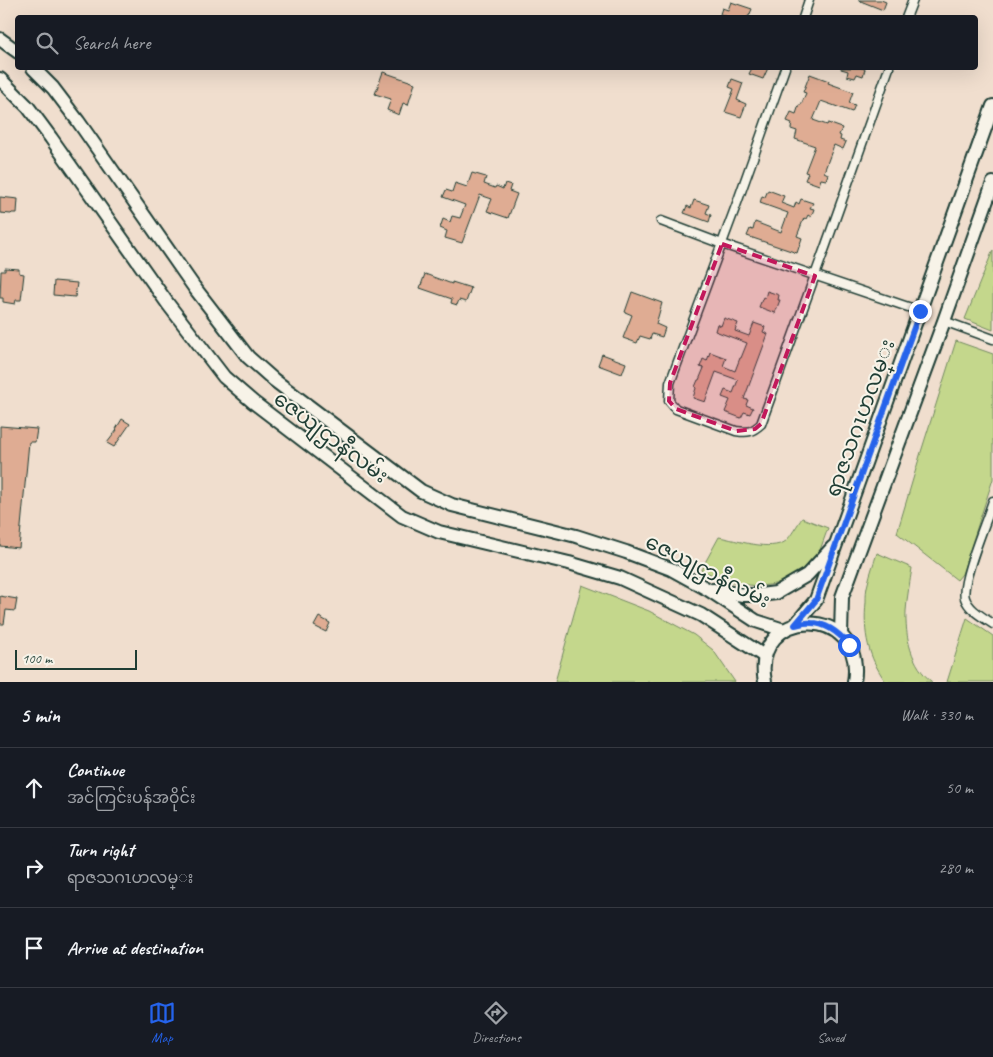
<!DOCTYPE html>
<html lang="en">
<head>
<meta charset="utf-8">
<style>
	:root { --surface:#171b24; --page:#20242c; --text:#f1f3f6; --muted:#9ea1a6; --line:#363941; --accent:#2563eb }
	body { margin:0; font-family:Caveat,"Noto Sans Myanmar",sans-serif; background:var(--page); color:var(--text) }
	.scale { position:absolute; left:15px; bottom:12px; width:122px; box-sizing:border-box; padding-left:5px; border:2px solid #1f3d34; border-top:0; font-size:14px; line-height:18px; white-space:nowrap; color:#1f3d34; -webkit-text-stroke:4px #f7f3e8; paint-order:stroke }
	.stop { position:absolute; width:15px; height:15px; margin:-11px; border:4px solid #2563eb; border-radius:50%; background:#fff }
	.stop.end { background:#2563eb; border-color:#fff; box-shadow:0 1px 5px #0008 }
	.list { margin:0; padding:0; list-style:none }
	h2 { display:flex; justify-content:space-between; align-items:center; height:65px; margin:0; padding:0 20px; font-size:21px }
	h2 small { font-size:16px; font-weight:400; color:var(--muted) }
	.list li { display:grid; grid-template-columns:32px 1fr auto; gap:15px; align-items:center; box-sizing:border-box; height:80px; padding:0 20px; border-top:1px solid var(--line) }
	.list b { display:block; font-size:19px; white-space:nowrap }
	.list p { margin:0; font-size:16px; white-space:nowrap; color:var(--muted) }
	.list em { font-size:16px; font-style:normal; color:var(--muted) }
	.icon { flex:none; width:28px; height:28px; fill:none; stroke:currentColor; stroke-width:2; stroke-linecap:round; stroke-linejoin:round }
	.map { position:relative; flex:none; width:993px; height:682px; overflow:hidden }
	.search { position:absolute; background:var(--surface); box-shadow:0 5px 20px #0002; left:15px; right:15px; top:15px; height:55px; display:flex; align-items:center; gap:12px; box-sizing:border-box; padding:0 18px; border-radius:5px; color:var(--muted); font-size:19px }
	.sheet { height:305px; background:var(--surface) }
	nav { display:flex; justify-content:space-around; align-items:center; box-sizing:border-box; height:70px; border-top:1px solid var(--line); background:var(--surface); font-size:14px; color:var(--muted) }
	nav a { display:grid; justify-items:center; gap:2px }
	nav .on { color:var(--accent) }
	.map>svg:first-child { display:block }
	.green { fill:#c4d78c; stroke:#728a60 }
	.building { fill:#dfac93; stroke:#1f3d34 }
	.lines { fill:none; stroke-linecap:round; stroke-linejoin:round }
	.street-casing { stroke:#1f3d34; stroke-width:11 }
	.primary-casing { stroke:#1f3d34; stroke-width:16 }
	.street { stroke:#f7f3e8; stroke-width:8 }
	.primary { stroke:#f7f3e8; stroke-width:12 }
	.route { stroke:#2563eb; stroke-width:6 }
	.marked { fill:#c2185b; fill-opacity:0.2; stroke:#c2185b; stroke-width:4; stroke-dasharray:10 6; stroke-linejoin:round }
	.labels { text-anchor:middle; stroke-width:4; stroke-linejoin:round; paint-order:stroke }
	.street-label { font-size:21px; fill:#1f3d34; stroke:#f7f3e8 }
</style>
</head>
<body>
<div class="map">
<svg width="993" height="682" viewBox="0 0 993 682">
	<rect width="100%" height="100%" fill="#f0dece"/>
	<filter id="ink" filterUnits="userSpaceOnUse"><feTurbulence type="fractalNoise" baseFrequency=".02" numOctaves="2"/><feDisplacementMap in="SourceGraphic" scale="10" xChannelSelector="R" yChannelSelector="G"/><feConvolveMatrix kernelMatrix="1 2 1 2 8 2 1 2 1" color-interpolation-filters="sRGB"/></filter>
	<g filter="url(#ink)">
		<!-- green -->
		<g class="green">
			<path d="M993 250V330L965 319Z"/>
			<path d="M956 341 993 354V479L962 574 957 580 897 533 921 452Z"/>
			<path d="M802 518 828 528C825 535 823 543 820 550 813 561 804 571 793 577 762 594 730 583 701 570L719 537C736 540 771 552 786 541 790 537 798 524 802 518Z"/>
			<path d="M877 553 912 568C910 582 907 596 906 611 905 637 911 665 932 682H886C868 657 863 633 866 602 866 596 866 589 868 583 870 573 874 563 877 553Z"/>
			<path d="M582 585 649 611 694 635 713 650 735 682H555Z"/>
			<path d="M967 618 993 636V682H947Z"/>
		</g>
		<!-- building -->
		<g class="building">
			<path d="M858 0H881L886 2 883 10Z"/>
			<path d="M731 2 752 9 749 16H748L747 18H725L726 16 720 14 722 8 728 10Z"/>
			<path d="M752 68H768L763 79 749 74Z"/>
			<path d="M841 69V68H860L865 69 863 76 857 74 855 78 847 76 848 71Z"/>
			<path d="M383 72 415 83 408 105 403 103 399 115 387 110 391 99 375 94Z"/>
			<path d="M810 74 829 81 828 83 853 92 849 103 855 105 852 112 821 101 819 106 813 120 827 125 828 123 842 128 839 135 841 136 840 140 846 142 843 149 834 145 824 172 828 174 826 180 821 179 819 185 805 180 808 173 805 172 815 146 795 139 797 131 791 129 792 123 787 121 791 112 796 114 799 105H801L806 93 803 92Z"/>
			<path d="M732 79 743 83 737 100 746 104 741 117 725 112 734 89 729 87Z"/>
			<path d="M472 173 486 177 484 184 495 188 496 186 503 189 505 183 511 185 509 191 517 194 508 218 487 211 492 199 480 195 462 243 445 238 447 231 440 228 443 219 450 222 452 216 460 218 465 205 443 197 446 190 452 192 455 183 467 187Z"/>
			<path d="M768 190 784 196 781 203 794 208 796 202 799 204 801 199 813 203 810 208 814 209 811 217 808 215 806 219 804 218 797 236 802 238 797 253 747 236 750 229 753 230 755 222 781 232 788 213 760 203 762 196 765 197Z"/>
			<path d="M0 197 18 199 17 213H12L11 214 0 213Z"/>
			<path d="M694 200 709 205 706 213 711 215 709 222 684 213 687 206 691 208Z"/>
			<path d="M5 268 19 269V273L24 274 21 300H16L15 304 3 302V298H0L1 271H5Z"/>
			<path d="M425 274 452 284V282L471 288 466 302 459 300 457 305 451 303 452 299 420 288Z"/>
			<path d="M54 281 77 283 75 297 53 295Z"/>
			<path d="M767 291 779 295 778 300H780L775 313 759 307 763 297 765 298Z"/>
			<path d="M632 292 662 303 656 324 665 328 662 337 652 334 650 339 640 336 637 343 623 338 632 315 625 312Z"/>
			<path d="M724 318 738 323 735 331 749 336 754 323 765 327 763 332 768 334 744 399 748 400 746 405 753 408 750 414 744 412 741 418 725 412 730 400 722 397 725 390 733 393 738 380 716 372 705 402 693 398 696 388 695 387 698 380H699L704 368 700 367 703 359 707 361 710 352 726 358 723 366 735 371 740 358H741L747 343 715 331 717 324 721 326Z"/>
			<path d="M602 354 626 363 622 374 598 365Z"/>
			<path d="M122 419 130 424 114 447 107 443 117 430 116 429Z"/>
			<path d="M0 426 37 429 35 442H29L19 548 0 546Z"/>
			<path d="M0 596 17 599 15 611 6 610 4 624H0Z"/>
			<path d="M319 617 330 623 326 632 314 626Z"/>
		</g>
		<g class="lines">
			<defs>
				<g id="street">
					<path d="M803 18 809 0"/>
					<path d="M906 18 913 0"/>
					<path d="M785 68 737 203 670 383 669 401 676 409 736 431C748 433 752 432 761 424L826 245 889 68"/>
					<path d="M661 221 722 244 920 311"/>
					<path d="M944 321 993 339"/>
					<path d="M993 501C987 520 960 583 965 598 969 610 983 617 993 624"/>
				</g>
				<g id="primary">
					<path d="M0 39 18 52"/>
					<path d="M33 68 53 88 78 121 194 287 248 357 274 380 421 491 452 505 576 536 626 552 671 569 709 590 756 621 784 630"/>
					<path d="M0 79 28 107 51 138 168 304 224 377 253 402 402 516 439 532 569 563 620 578 701 615 764 656"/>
					<path d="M713 590 743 595H760L776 593 807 575 833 547"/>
					<path d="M795 625 816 600 993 106"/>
					<path d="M841 635 842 597 944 321 993 183"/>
					<path d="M765 682C750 605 867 603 854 682"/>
				</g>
			</defs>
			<!-- street casing -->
			<use href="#street" class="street-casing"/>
			<!-- primary casing -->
			<use href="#primary" class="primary-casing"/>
			<!-- street -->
			<use href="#street" class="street"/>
			<!-- primary -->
			<use href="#primary" class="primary"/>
		</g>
	</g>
	<g class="lines" filter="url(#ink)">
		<!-- route -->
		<path class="route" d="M849 645C839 633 827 623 811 623 806 622 800 624 795 625L816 600 920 311"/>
	</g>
	<!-- marked area -->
	<path class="marked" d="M722 244 815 276 761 424 755 429 736 431 676 409 669 401 670 383Z"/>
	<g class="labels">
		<!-- street labels -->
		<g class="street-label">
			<text transform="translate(860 418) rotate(-70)" y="7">ရာဇသဂၤဟလမ္း</text>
			<text transform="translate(331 437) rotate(37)" y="7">ဇေယျဌာနီလမ်း</text>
			<text transform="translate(708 571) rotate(27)" y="7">ဇေယျဌာနီလမ်း</text>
		</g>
	</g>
</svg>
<div class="scale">100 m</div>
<div class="stop" style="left:849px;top:645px"></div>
<div class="stop end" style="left:920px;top:311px"></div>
<div class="search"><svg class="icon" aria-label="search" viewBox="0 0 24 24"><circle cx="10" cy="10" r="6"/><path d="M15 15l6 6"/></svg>Search here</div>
</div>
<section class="sheet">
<h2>5 min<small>Walk · 330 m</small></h2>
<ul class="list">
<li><svg class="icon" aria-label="ahead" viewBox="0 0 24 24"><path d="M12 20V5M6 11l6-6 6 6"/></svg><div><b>Continue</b><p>အင်ကြင်းပန်အ၀ိုင်း</p></div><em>50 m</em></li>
<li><svg class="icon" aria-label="right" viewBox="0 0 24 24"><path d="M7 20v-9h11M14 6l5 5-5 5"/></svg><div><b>Turn right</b><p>ရာဇသဂၤဟလမ္း</p></div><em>280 m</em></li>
<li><svg class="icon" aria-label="arrive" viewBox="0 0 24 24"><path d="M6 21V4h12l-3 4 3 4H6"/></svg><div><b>Arrive at destination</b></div></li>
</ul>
</section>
<nav>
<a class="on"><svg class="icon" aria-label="map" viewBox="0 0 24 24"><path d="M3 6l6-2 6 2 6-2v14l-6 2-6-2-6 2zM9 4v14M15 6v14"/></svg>Map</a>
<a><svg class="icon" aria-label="directions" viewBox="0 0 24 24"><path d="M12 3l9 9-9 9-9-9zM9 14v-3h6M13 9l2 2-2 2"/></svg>Directions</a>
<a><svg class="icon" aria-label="saved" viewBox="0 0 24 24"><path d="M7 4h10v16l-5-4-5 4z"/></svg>Saved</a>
</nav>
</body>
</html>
